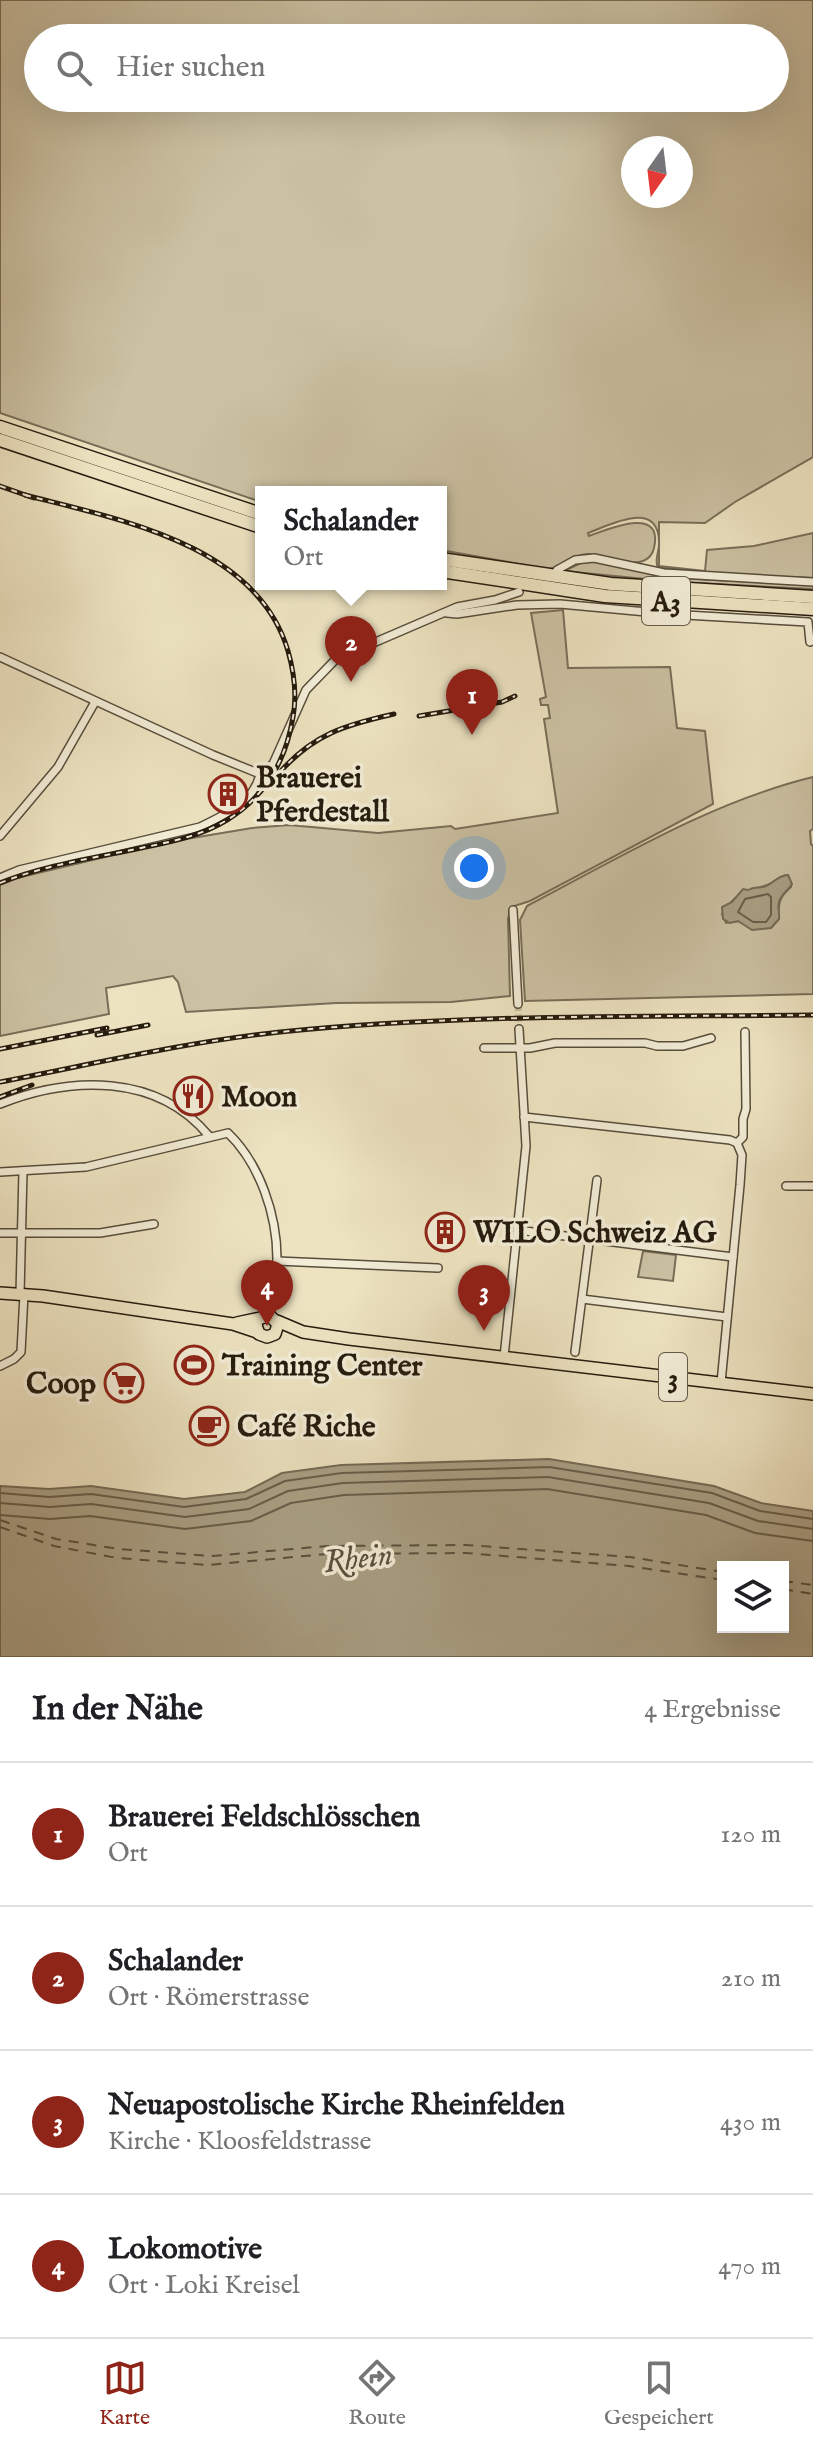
<!DOCTYPE html>
<html lang="de">
<head>
<meta charset="utf-8">
<style>
	:root { --surface:#fff; --page:#f2f2f2; --text:#202124; --muted:#757577; --line:#e0e0e0; --accent:#8f2418 }
	body { margin:0; font-family:"IM FELL English",serif; background:var(--page); color:var(--text) }
	.controls { position:absolute; right:24px; bottom:24px; display:grid; overflow:hidden; border-radius:0px; box-shadow:0 8px 32px #0002 }
	.controls button { width:72px; height:72px; display:grid; place-items:center; padding:0; border:0; border-bottom:2px solid var(--line); background:var(--surface); color:var(--text); font:40px sans-serif }
	.compass { position:absolute; left:621px; top:136px; width:72px; height:72px; border-radius:50%; background:var(--surface); box-shadow:0 8px 32px #0002; rotate:194deg }
	.you { position:absolute; left:474px; top:868px; width:28px; height:28px; margin:-20px; border:6px solid #fff; border-radius:50%; background:#1a73e8; box-shadow:0 0 0 12px #1a73e833 }
	.badge { display:grid; place-items:center; width:52px; height:52px; border-radius:50%; background:var(--accent); color:#fff; font-size:26px; font-weight:700 }
	.pin { position:absolute; translate:-50% -66px; filter:drop-shadow(0 2px 4px #0008) }
	.pin::after { content:''; position:absolute; top:42px; width:28px; height:24px; background:inherit; clip-path:polygon(0 0,100% 0,50% 100%) }
	.popup { position:absolute; left:255px; top:486px; width:192px; height:104px; box-sizing:border-box; display:grid; place-content:center; border-radius:0px; background:var(--surface); filter:drop-shadow(0 2px 6px #0005); font-size:26px; white-space:nowrap; color:var(--muted) }
	.popup b { font-size:30px; color:var(--text) }
	.popup::after { content:''; position:absolute; left:50%; top:100%; margin-left:-16px; border:16px solid transparent; border-top-color:var(--surface) }
	.list { margin:0; padding:0; list-style:none }
	h2 { display:flex; justify-content:space-between; align-items:center; height:104px; margin:0; padding:0 32px; font-size:34px }
	h2 small { font-size:26px; font-weight:400; color:var(--muted) }
	.list li { display:grid; grid-template-columns:52px 1fr auto; gap:24px; align-items:center; box-sizing:border-box; height:144px; padding:0 32px; border-top:2px solid var(--line) }
	.list b { display:block; font-size:30px; white-space:nowrap }
	.list p { margin:0; font-size:26px; white-space:nowrap; color:var(--muted) }
	.list em { font-size:26px; font-style:normal; color:var(--muted) }
	.icon { flex:none; width:44px; height:44px; fill:none; stroke:currentColor; stroke-width:2; stroke-linecap:round; stroke-linejoin:round }
	.map { position:relative; flex:none; width:813px; height:1657px; overflow:hidden }
	.search { position:absolute; background:var(--surface); box-shadow:0 8px 32px #0002; left:24px; right:24px; top:24px; height:88px; display:flex; align-items:center; gap:20px; box-sizing:border-box; padding:0 28px; border-radius:44px; color:var(--muted); font-size:30px }
	.sheet { height:680px; background:var(--surface) }
	nav { display:flex; justify-content:space-around; align-items:center; box-sizing:border-box; height:112px; border-top:2px solid var(--line); background:var(--surface); font-size:22px; color:var(--muted) }
	nav a { display:grid; justify-items:center; gap:4px }
	nav .on { color:var(--accent) }
	.map>svg:first-child { display:block }
	.green { fill:#cbc1a3; stroke:#786e58; stroke-width:2; fill-rule:evenodd }
	.water { fill:#a99f84; stroke:#746a55; stroke-width:2; fill-rule:evenodd }
	.lines { fill:none; stroke-linecap:round; stroke-linejoin:round }
	.shore { stroke:#675d49; stroke-width:2 }
	.ferry { stroke:#5a503d; stroke-width:2; stroke-dasharray:10 8; stroke-linecap:butt }
	.street-tunnel { stroke:#c5bb9d; stroke-width:7; stroke-dasharray:7 3.5; stroke-linecap:butt }
	.street-casing { stroke:#574d3b; stroke-width:10 }
	.primary-casing { stroke:#251b0e; stroke-width:14 }
	.highway-casing { stroke:#251b0e; stroke-width:15 }
	.street { stroke:#f3edd7; stroke-width:7 }
	.primary { stroke:#ede3c1; stroke-width:11 }
	.highway { stroke:#ede3c1; stroke-width:12 }
	.rail-casing { stroke:#251b0e; stroke-width:5 }
	.rail { stroke:#f3edd7; stroke-width:2; stroke-dasharray:6; stroke-linecap:butt }
	.labels { text-anchor:middle; stroke-width:7; stroke-linejoin:round; paint-order:stroke }
	.shield { fill:#f3edd7; stroke:#635a4a; stroke-width:2 }
	.shield-label { font-size:28px; font-weight:bold; fill:#251b0e }
	.poi-label { font-size:30px; font-weight:bold; fill:#251b0e; stroke:#f3edd7; text-anchor:start }
	.water-label { font-size:32px; font-style:italic; fill:#5a503d; stroke:#f3edd7 }
</style>
</head>
<body>
<div class="map">
<svg width="813" height="1657" viewBox="0 0 813 1657">
	<rect width="100%" height="100%" fill="#ede3c1"/>
	<filter id="stains"><feTurbulence type="fractalNoise" baseFrequency=".0025" numOctaves="4"/><feColorMatrix values="0 0 0 0 .2 0 0 0 0 .09 0 0 0 0 .02 0 0 0 .5 -.17"/></filter>
	<radialGradient id="worn" r=".72"><stop offset=".6" stop-color="#630" stop-opacity="0"/><stop offset="1" stop-color="#630" stop-opacity=".3"/></radialGradient>
	<!-- green -->
	<g class="green">
		<path d="M0 0H813V457L735 502 705 523 659 522V566L705 571 707 550 754 546 813 533V578L705 573 658 568C654 560 659 553 659 544 660 498 610 525 588 533L589 536C606 530 664 504 654 548 647 576 608 554 589 554 574 554 564 566 549 569 543 570 532 566 525 565 497 560 469 555 441 550V492H261V502L0 413ZM38 38H775V98H38ZM633 148H681V196H633Z"/>
		<path d="M583 562H604L675 578 813 585V589L676 582 564 571Z"/>
		<path d="M563 610 568 668 670 667 677 728 705 731 713 804 530 901 511 907 508 919 510 996 451 1002 336 1003 186 1012 178 982 173 976 106 988 109 1014 0 1036V885L17 878 168 842 252 828 289 825 378 833 451 826 455 829 558 813 544 719 550 718 548 705H541L540 699 546 697 531 613Z"/>
		<path d="M813 777V829L810 831 811 844 813 846V994L525 1001 520 920 527 906C619 858 711 802 813 777ZM788 875 791 887C779 897 778 904 779 919L771 928 738 921 726 923 722 914C736 893 742 893 764 886 774 884 777 876 788 875Z"/>
		<path d="M643 1251 676 1255 673 1281 638 1277Z"/>
	</g>
	<!-- water -->
	<g class="water">
		<path d="M788 875 792 884C789 890 781 894 779 902 777 907 780 913 779 919L771 928 752 930 738 921 730 923 723 919 722 907 732 902 743 889 748 890C755 886 759 889 766 886 775 882 777 876 788 875Z"/>
		<path d="M549 1459 714 1486 761 1503 813 1511V1657H0V1486L49 1489 91 1486 184 1499 245 1492 282 1473 341 1465ZM723 1567H783V1627H723Z"/>
	</g>
	<g class="lines">
		<!-- shore -->
		<g class="shore">
			<path d="M768 894 771 897V915L766 922H753L738 912 745 899Z"/>
			<path d="M0 1493 49 1497 91 1494 184 1507 246 1499 285 1481 342 1473 549 1467 712 1493 760 1511 813 1519"/>
			<path d="M0 1503 50 1507 91 1504 185 1517 249 1509 288 1491 343 1483 548 1477 709 1503 758 1521 813 1529"/>
			<path d="M0 1515 50 1519 90 1516 185 1529 251 1521 291 1503 344 1495 547 1489 706 1515 755 1533 813 1541"/>
		</g>
		<!-- ferry -->
		<g class="ferry">
			<path d="M0 1520 56 1539 119 1549 212 1556 327 1546 466 1545 630 1557 723 1572"/>
			<path d="M0 1527 54 1546 117 1558 208 1565 326 1554 466 1553 629 1566 723 1580"/>
			<path d="M783 1581 813 1585"/>
			<path d="M783 1589 813 1594"/>
		</g>
		<!-- street-tunnel -->
		<path class="street-tunnel" d="M518 1004 519 1029"/>
		<defs>
			<g id="street">
				<path d="M557 570 575 560 594 558 664 573 813 582"/>
				<path d="M447 613 457 614 517 605 560 604 668 614 808 622 810 642"/>
				<path d="M0 657 213 755 260 774"/>
				<path d="M260 774 273 764 306 690 336 659 457 607 495 600 519 592"/>
				<path d="M0 836 58 767 95 702"/>
				<path d="M0 878 19 870 200 827C224 815 254 803 260 774"/>
				<path d="M513 910 518 1004"/>
				<path d="M484 1048H530L555 1043H645L657 1046H683L711 1038"/>
				<path d="M0 1104C70 1076 157 1073 209 1136"/>
				<path d="M524 1117 730 1140 737 1143 742 1155 740 1185 721 1383"/>
				<path d="M737 1143 743 1137V1119L746 1109 745 1032"/>
				<path d="M0 1172 86 1167 228 1133C260 1164 277 1215 277 1259 277 1278 272 1297 270 1316"/>
				<path d="M786 1186H813"/>
				<path d="M517 1230 733 1257"/>
				<path d="M0 1233H100L154 1224"/>
				<path d="M277 1261 438 1268"/>
				<path d="M20 1294 23 1171"/>
				<path d="M582 1299 727 1317"/>
				<path d="M575 1352 597 1180"/>
				<path d="M504 1357 526 1146 519 1029"/>
				<path d="M0 1366 14 1359 21 1352 24 1294"/>
			</g>
			<g id="primary">
				<path d="M0 1293 43 1296 233 1324 257 1332"/>
				<path d="M277 1321 303 1332 349 1339 813 1394"/>
				<path d="M237 1323 270 1316 278 1324 275 1334 267 1337 259 1334 256 1325 258 1319"/>
			</g>
			<g id="highway">
				<path d="M0 427 261 514"/>
				<path d="M0 440 261 527"/>
				<path d="M441 559 611 584 813 597"/>
				<path d="M441 571 605 596 813 609"/>
			</g>
		</defs>
		<!-- street casing -->
		<use href="#street" class="street-casing"/>
		<!-- primary casing -->
		<use href="#primary" class="primary-casing"/>
		<!-- highway casing -->
		<use href="#highway" class="highway-casing"/>
		<!-- street -->
		<use href="#street" class="street"/>
		<!-- primary -->
		<use href="#primary" class="primary"/>
		<!-- highway -->
		<use href="#highway" class="highway"/>
		<defs>
			<g id="rail">
				<path d="M0 486 34 498"/>
				<path d="M419 716 502 702 515 696"/>
				<path d="M280 772C314 734 345 725 394 714"/>
				<path d="M0 883C45 865 94 858 141 848 170 842 201 836 227 820 265 797 286 760 293 717 297 695 294 672 288 651 257 544 117 519 25 495"/>
				<path d="M97 1035 148 1025"/>
				<path d="M0 1049 107 1028"/>
				<path d="M0 1082C93 1064 186 1042 280 1032 457 1014 636 1017 813 1015"/>
				<path d="M0 1097 32 1085"/>
			</g>
		</defs>
		<!-- rail casing -->
		<use href="#rail" class="rail-casing"/>
		<!-- rail -->
		<use href="#rail" class="rail"/>
	</g>
	<!-- icons -->
	<defs>
		<symbol id="building-ring" viewBox="-11 -11 22 22"><circle r="9.5" fill="#f3edd7" stroke="#8f2418" stroke-width="1.5"/><path d="M-4-6H4V6H1V3H-1V6H-4ZM-2.5-4.3h1.7v1.8h-1.7ZM.8-4.3h1.7v1.8H.8ZM-2.5-1h1.7V.8h-1.7ZM.8-1h1.7V.8H.8Z" fill="#8f2418"/></symbol>
		<symbol id="restaurant-ring" viewBox="-11 -11 22 22"><circle r="9.5" fill="#f3edd7" stroke="#8f2418" stroke-width="1.5"/><path d="M-5-6h1v4h1v-4h1v4h1v-4h1v5L-1.5 .5V6h-2V.5L-5-1ZM5-6V6H3V1.5H1.5Q1.5-4 5-6Z" fill="#8f2418"/></symbol>
		<symbol id="stadium-ring" viewBox="-11 -11 22 22"><circle r="9.5" fill="#f3edd7" stroke="#8f2418" stroke-width="1.5"/><path d="M0-5a6.5 5 0 1 0 0 10a6.5 5 0 1 0 0-10ZM-3.5-1.8h7v3.6h-7Z" fill="#8f2418"/></symbol>
		<symbol id="supermarket-ring" viewBox="-11 -11 22 22"><circle r="9.5" fill="#f3edd7" stroke="#8f2418" stroke-width="1.5"/><path d="M-6-5.5h2.5l.6 2H6L4.5 2H-2.5L-4.4-4H-6ZM-1.5 3.2a1.3 1.3 0 1 0 .1 0ZM3 3.2a1.3 1.3 0 1 0 .1 0Z" fill="#8f2418"/></symbol>
		<symbol id="cafe-ring" viewBox="-11 -11 22 22"><circle r="9.5" fill="#f3edd7" stroke="#8f2418" stroke-width="1.5"/><path d="M-5.5-4.5H6V0H3Q3 3.5 0 3.5H-2.5Q-5.5 3.5-5.5 0ZM3-3.2v2h1.7v-2ZM-6 4.5H4V6H-6Z" fill="#8f2418"/></symbol>
	</defs>
	<g fill-rule="evenodd">
		<use href="#building-ring" x="206" y="772" width="44" height="44"/>
		<use href="#restaurant-ring" x="171" y="1074" width="44" height="44"/>
		<use href="#building-ring" x="423" y="1210" width="44" height="44"/>
		<use href="#stadium-ring" x="172" y="1343" width="44" height="44"/>
		<use href="#supermarket-ring" x="102" y="1361" width="44" height="44"/>
		<use href="#cafe-ring" x="187" y="1404" width="44" height="44"/>
	</g>
	<g class="labels">
		<!-- shield labels -->
		<g class="shield">
			<rect x="642" y="577" width="48" height="48" rx="6"/>
			<rect x="659" y="1353" width="28" height="48" rx="6"/>
		</g>
		<g class="shield-label">
			<text x="666" y="611">A3</text>
			<text x="673" y="1387">3</text>
		</g>
		<!-- poi labels -->
		<g class="poi-label">
			<text x="256" y="787">Brauerei<tspan x="256" dy="34">Pferdestall</tspan></text>
			<text x="221" y="1106">Moon</text>
			<text x="473" y="1242">WILO Schweiz AG</text>
			<text x="222" y="1375">Training Center</text>
			<text x="96" y="1393" text-anchor="end">Coop</text>
			<text x="237" y="1436">Café Riche</text>
		</g>
		<!-- water labels -->
		<g class="water-label">
			<text transform="translate(358 1557) rotate(-7)" y="11">Rhein</text>
		</g>
	</g>
	<rect width="100%" height="100%" filter="url(#stains)"/>
	<rect width="100%" height="100%" fill="url(#worn)"/>
</svg>
<div class="controls">
<button><svg class="icon" aria-label="layers" viewBox="0 0 24 24"><path d="M12 4l9 5-9 5-9-5zM3 14l9 5 9-5"/></svg></button>
</div>
<svg class="compass" viewBox="-18 -18 36 36"><path d="M0-13l5 13h-10z" fill="#e53935"/><path d="M0 13l5-13h-10z" fill="#757577"/></svg>
<div class="you"></div>
<div class="pin badge" style="left:472px;top:735px">1</div>
<div class="pin badge" style="left:351px;top:682px">2</div>
<div class="popup"><b>Schalander</b>Ort</div>
<div class="pin badge" style="left:484px;top:1331px">3</div>
<div class="pin badge" style="left:267px;top:1326px">4</div>
<div class="search"><svg class="icon" aria-label="search" viewBox="0 0 24 24"><circle cx="10" cy="10" r="6"/><path d="M15 15l6 6"/></svg>Hier suchen</div>
</div>
<section class="sheet">
<h2>In der Nähe<small>4 Ergebnisse</small></h2>
<ul class="list">
<li><span class="badge">1</span><div><b>Brauerei Feldschlösschen</b><p>Ort</p></div><em>120 m</em></li>
<li><span class="badge">2</span><div><b>Schalander</b><p>Ort · Römerstrasse</p></div><em>210 m</em></li>
<li><span class="badge">3</span><div><b>Neuapostolische Kirche Rheinfelden</b><p>Kirche · Kloosfeldstrasse</p></div><em>430 m</em></li>
<li><span class="badge">4</span><div><b>Lokomotive</b><p>Ort · Loki Kreisel</p></div><em>470 m</em></li>
</ul>
</section>
<nav>
<a class="on"><svg class="icon" aria-label="map" viewBox="0 0 24 24"><path d="M3 6l6-2 6 2 6-2v14l-6 2-6-2-6 2zM9 4v14M15 6v14"/></svg>Karte</a>
<a><svg class="icon" aria-label="directions" viewBox="0 0 24 24"><path d="M12 3l9 9-9 9-9-9zM9 14v-3h6M13 9l2 2-2 2"/></svg>Route</a>
<a><svg class="icon" aria-label="saved" viewBox="0 0 24 24"><path d="M7 4h10v16l-5-4-5 4z"/></svg>Gespeichert</a>
</nav>
</body>
</html>
